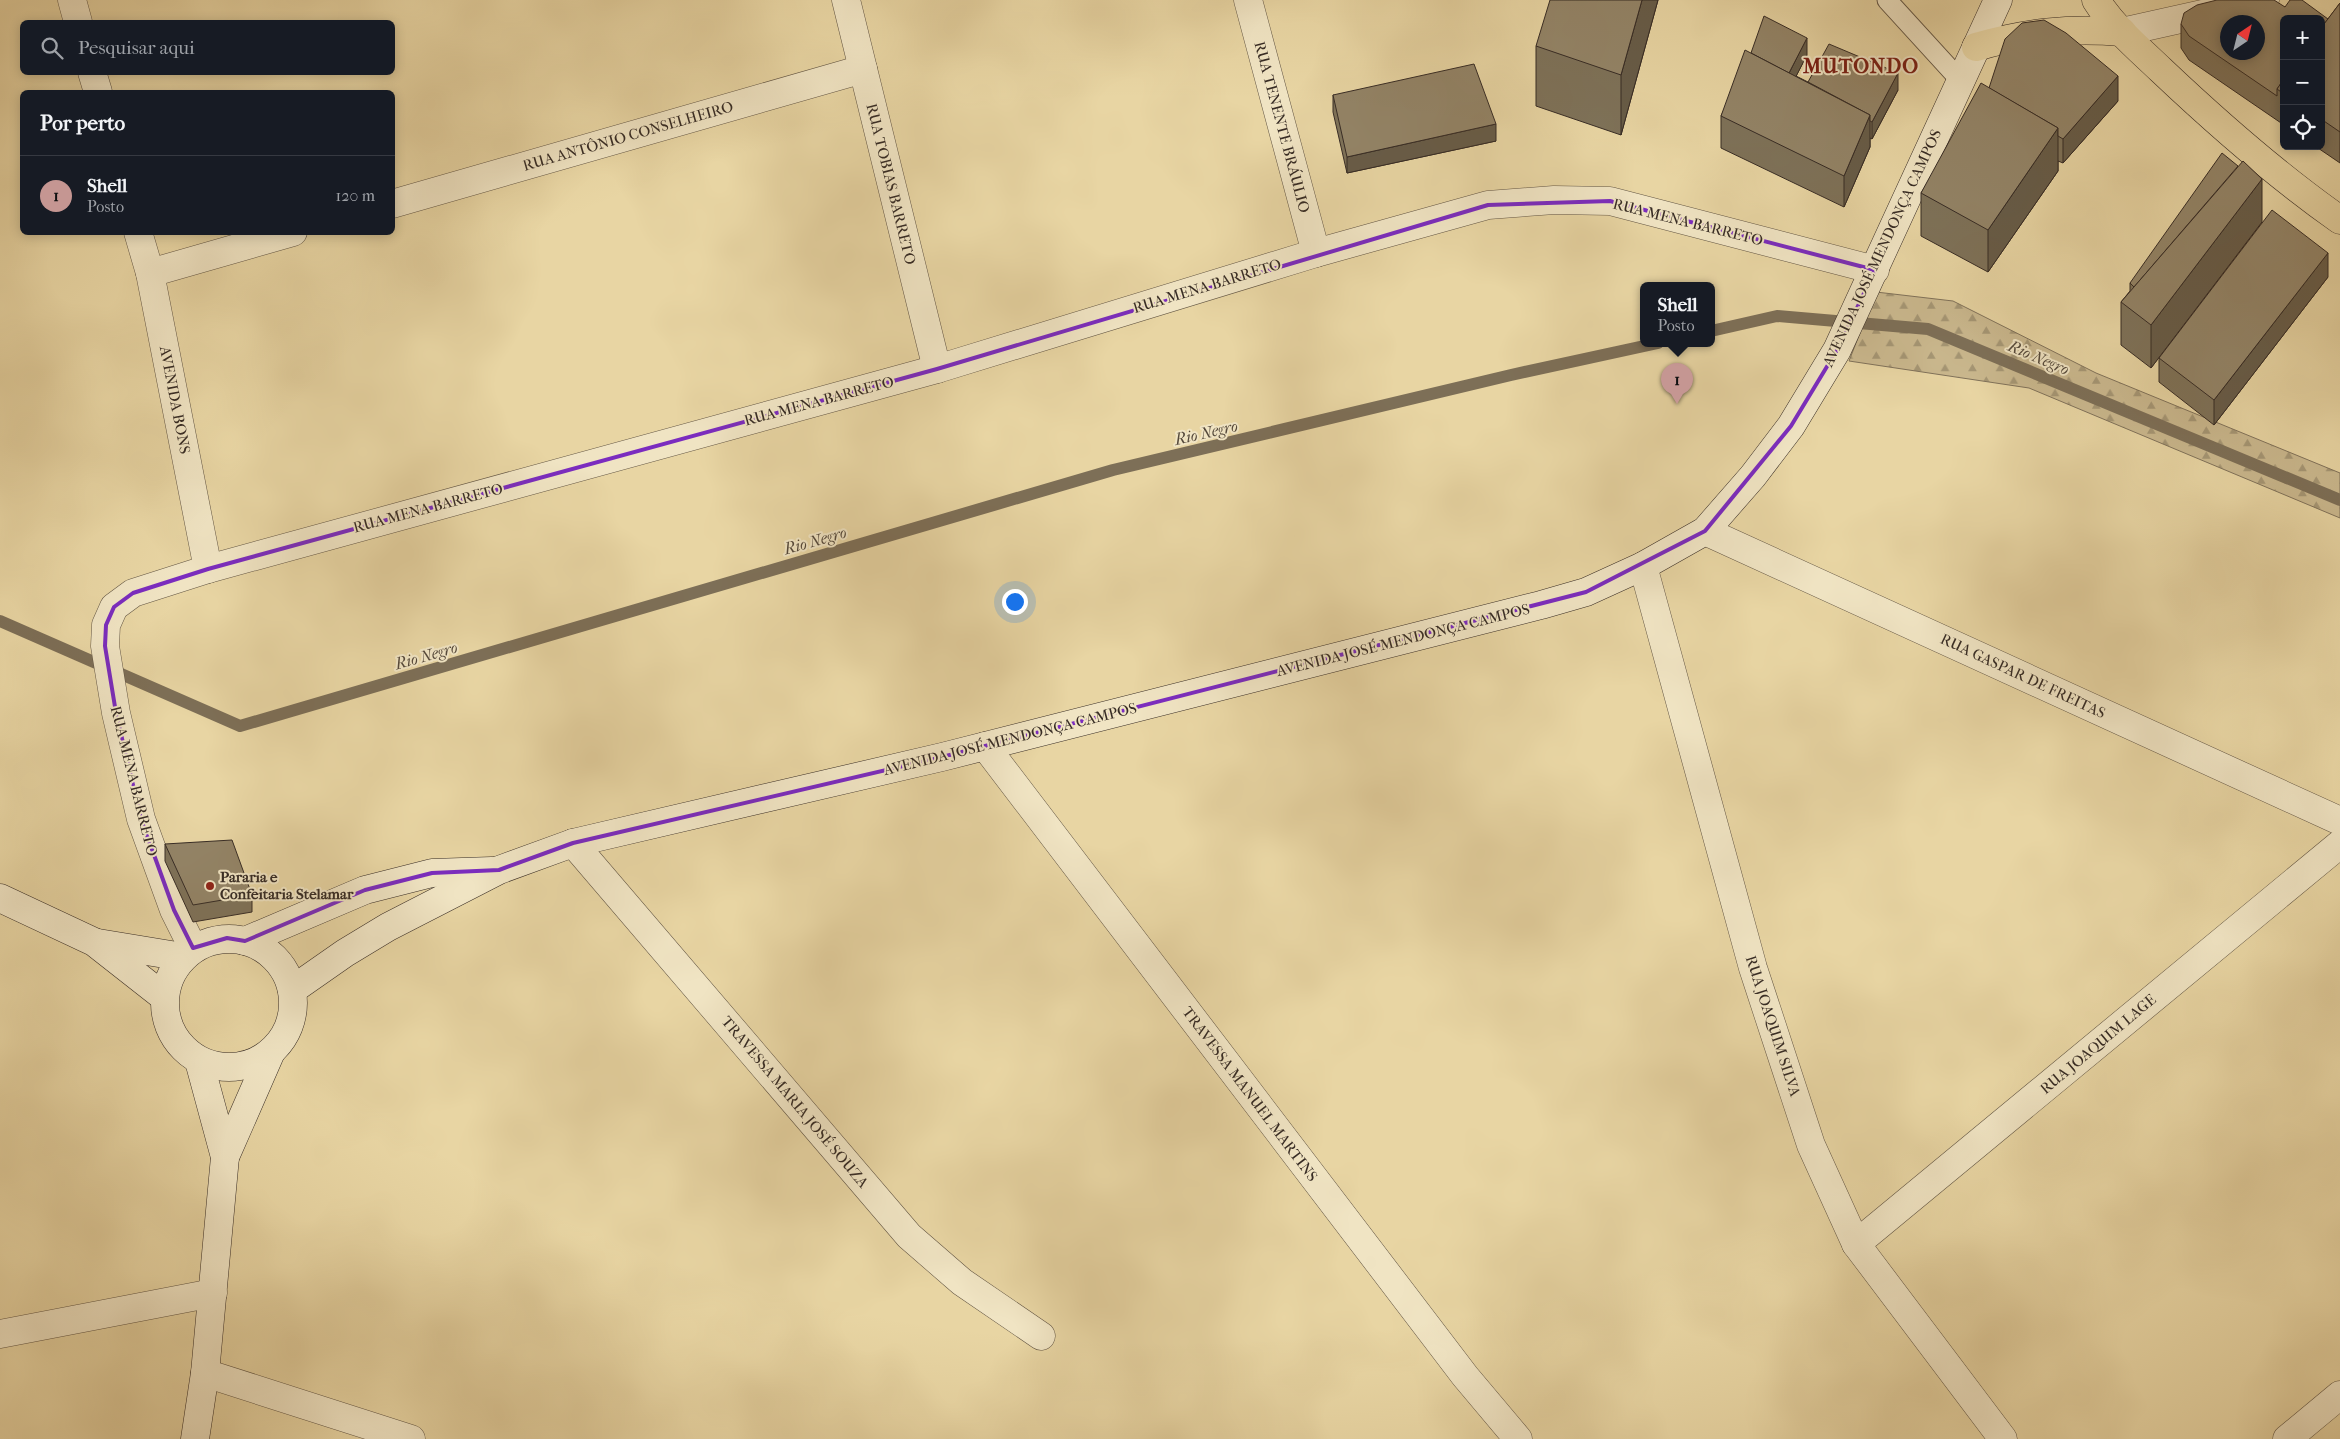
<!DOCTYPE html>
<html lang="pt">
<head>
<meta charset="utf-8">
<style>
	:root { --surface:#171b24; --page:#242831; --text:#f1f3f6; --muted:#9ea1a6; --line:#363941; --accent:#c59692 }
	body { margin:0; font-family:"IM FELL French Canon",serif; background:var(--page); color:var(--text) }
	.controls { position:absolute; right:15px; top:15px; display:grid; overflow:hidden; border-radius:8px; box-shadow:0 2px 12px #0003 }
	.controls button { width:45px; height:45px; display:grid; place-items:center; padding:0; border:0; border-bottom:1px solid var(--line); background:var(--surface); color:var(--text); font:25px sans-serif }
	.compass { position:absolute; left:2220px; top:15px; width:45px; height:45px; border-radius:50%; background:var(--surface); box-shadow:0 2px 12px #0003; rotate:35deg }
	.you { position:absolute; left:1014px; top:601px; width:18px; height:18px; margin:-12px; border:4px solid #fff; border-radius:50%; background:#1a73e8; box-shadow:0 0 0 8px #1a73e833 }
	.badge { display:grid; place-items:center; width:32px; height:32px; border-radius:50%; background:var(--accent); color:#111; font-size:16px; font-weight:700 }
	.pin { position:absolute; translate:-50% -41px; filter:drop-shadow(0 1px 2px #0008) }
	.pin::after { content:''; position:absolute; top:26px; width:18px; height:15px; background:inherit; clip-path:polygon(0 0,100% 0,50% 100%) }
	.popup { position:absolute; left:1640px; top:282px; width:75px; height:65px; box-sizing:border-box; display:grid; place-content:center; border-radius:8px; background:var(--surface); filter:drop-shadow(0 1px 4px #0005); font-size:16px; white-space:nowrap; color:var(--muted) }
	.popup b { font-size:19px; color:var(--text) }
	.popup::after { content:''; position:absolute; left:50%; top:100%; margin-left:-10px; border:10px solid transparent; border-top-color:var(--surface) }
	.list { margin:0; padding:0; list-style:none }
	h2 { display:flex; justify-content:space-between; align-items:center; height:65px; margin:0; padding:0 20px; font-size:21px }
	h2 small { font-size:16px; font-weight:400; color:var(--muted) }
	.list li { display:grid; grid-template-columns:32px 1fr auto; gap:15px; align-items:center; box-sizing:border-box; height:80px; padding:0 20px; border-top:1px solid var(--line) }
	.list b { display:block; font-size:19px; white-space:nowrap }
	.list p { margin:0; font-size:16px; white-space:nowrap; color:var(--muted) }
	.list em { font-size:16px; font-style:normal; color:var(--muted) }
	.icon { flex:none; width:28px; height:28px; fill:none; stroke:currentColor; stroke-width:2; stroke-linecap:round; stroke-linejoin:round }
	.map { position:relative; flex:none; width:2340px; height:1439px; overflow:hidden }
	.search { position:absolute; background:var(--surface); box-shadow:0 2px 12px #0003; left:20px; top:20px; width:375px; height:55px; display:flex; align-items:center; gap:12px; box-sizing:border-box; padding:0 18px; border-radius:8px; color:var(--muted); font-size:19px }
	.panel { position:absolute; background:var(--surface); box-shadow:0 2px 12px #0003; left:20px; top:90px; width:375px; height:145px; border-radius:8px }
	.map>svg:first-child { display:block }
	.forest { fill:url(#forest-firs); stroke:#80725a }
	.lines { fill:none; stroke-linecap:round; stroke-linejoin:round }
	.stream { stroke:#7d6f57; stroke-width:12 }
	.lane-casing { stroke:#635644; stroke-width:21 }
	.street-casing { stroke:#635644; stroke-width:29 }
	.secondary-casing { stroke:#372c25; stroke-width:29 }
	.primary-casing { stroke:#372c25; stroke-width:29 }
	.lane { stroke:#f0e4c3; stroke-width:19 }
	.street { stroke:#f0e4c3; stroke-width:28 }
	.secondary { stroke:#f0e4c3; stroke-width:28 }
	.primary { stroke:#e8d5a3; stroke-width:28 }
	.wall { fill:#7e7259; stroke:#372c25 }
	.shaded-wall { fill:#675c48; stroke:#372c25 }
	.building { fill:#938467; stroke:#372c25; fill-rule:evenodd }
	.marked { fill:none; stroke:#7b2cbf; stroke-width:4; stroke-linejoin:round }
	.poi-dot { fill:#8f2418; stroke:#f0e4c3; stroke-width:2 }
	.labels { text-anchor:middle; stroke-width:4; stroke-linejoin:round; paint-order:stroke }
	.street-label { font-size:15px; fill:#372c25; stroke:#f0e4c3 }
	.poi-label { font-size:15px; font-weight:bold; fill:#372c25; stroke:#f0e4c3; text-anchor:start }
	.water-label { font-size:16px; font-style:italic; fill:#54483a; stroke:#f0e4c3 }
	.district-label { font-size:20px; font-weight:bold; letter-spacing:1px; fill:#7a1f14; stroke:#f0e4c3 }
</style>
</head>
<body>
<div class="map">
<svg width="2340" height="1439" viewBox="0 0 2340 1439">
	<defs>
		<pattern id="forest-firs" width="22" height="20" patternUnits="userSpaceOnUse" patternTransform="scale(1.25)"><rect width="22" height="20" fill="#cab88e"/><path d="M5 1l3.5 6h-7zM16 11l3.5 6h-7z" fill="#a59674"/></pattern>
	</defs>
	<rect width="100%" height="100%" fill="#e8d5a3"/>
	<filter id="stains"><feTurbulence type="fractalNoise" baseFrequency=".004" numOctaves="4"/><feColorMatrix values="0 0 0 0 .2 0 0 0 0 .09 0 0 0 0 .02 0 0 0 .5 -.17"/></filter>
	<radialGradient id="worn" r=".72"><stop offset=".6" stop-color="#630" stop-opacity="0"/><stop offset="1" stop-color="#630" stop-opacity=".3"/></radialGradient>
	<!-- forest -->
	<path class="forest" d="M1876 292 1953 301 2096 373 2340 473V518L2029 388 1849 361Z"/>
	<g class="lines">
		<!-- stream -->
		<g class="stream">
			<path d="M1711 331 1777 316 1928 329 2340 500"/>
			<path d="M0 621 240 726 1113 470 1511 375 1658 343"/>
		</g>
		<defs>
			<path id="lane" d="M1887 0 1960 80"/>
			<g id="street">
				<path d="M72 0 78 22"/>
				<path d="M846 0 937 369"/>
				<path d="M1248 0 1316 253"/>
				<path d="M2122 32 2265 0"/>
				<path d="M92 72 98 92"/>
				<path d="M392 204 863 69"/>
				<path d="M138 232 150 273 208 569"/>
				<path d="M150 273 293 232"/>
				<path d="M1705 531 2340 821"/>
				<path d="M1643 566 1753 968 1811 1145 1856 1244 2003 1439"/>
				<path d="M985 746 1465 1376 1518 1439"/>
				<path d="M573 843 909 1236 962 1282 1041 1336"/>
				<path d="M193 948 174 910 141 819 116 713 105 646 106 625 114 607 133 593 208 569 937 369 1316 253 1488 205 1554 200 1610 201 1875 270"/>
				<path d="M1856 1244 2340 844"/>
				<path d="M0 1334 213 1293"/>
				<path d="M205 1373 411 1439"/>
				<path d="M2287 1439 2340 1395"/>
			</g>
			<g id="secondary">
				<path d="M0 898 94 942 164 997"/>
				<circle cx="229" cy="1003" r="64"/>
				<path d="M245 941 365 890 432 873 492 871"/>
				<path d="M98 943 183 957"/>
				<path d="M292 990 345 953 388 927 499 870 573 843 942 757 1541 605 1586 592 1643 566 1705 531 1753 476 1791 426 1837 350 1998 0"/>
				<path d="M225 1157 271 1052"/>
				<path d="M195 1439 205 1373 225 1157 199 1061"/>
			</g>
			<g id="primary">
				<path d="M2096 0C2113 27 2138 48 2161 70 2218 124 2276 175 2340 220"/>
				<path d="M1976 47C2027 32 2068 28 2122 32"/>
			</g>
		</defs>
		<!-- lane casing -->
		<use href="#lane" class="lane-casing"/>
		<!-- street casing -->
		<use href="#street" class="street-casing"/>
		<!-- secondary casing -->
		<use href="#secondary" class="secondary-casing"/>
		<!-- primary casing -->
		<use href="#primary" class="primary-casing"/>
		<!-- lane -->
		<use href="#lane" class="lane"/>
		<!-- street -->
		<use href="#street" class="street"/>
		<!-- secondary -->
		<use href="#secondary" class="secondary"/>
		<!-- primary -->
		<use href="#primary" class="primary"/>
	</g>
	<!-- wall -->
	<g class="wall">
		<path d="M1658 0 1621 135 1536 106V46Z"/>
		<path d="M2340 3V163L2315 146H2321V19H2284V125L2189 60 2181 48V24L2285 7 2328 19Z"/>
		<path d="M1751 53 1807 55 1796 76 1808 82 1898 90 1872 139 1870 138V147L1844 207 1721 148V116Z"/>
		<path d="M1989 88 2118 101 2063 163 2058 161V171L1988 272 1921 236V193Z"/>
		<path d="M1333 95 1496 141 1347 173 1333 112Z"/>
		<path d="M2262 222 2151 368 2121 345V302L2130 291V283Z"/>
		<path d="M2328 277 2214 425 2159 382V358Z"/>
		<path d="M165 844 252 895V912L193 922 165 861Z"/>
	</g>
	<!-- shaded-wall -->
	<g class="shaded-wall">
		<path d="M1642 0H1658L1621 135V75Z"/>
		<path d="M1807 38V55L1787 94V77Z"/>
		<path d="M1898 73V90L1872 139V122Z"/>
		<path d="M2118 76V101L2063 163V139Z"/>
		<path d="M1870 115V147L1844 207V176Z"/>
		<path d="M1496 124V141L1347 173V157Z"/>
		<path d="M2058 128V171L1988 272V230Z"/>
		<path d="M2262 179V222L2151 368V325Z"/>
		<path d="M2328 253V277L2214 425V400Z"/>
	</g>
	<!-- building -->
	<g class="building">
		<path d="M1550 0H1642L1621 75 1536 46Z"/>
		<path d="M2217 0H2274L2285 7 2290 0H2302L2328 19 2321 28V19H2284V79L2277 89V96L2189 36 2181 24 2184 13 2197 5ZM2228 22H2258V52H2228Z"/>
		<path d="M2340 3V132L2321 119V28Z"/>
		<path d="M1764 16 1807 38 1789 73 1751 53Z"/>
		<path d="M2044 20 2066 33 2118 76 2063 139 2058 136V128L1989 88 2005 39 2022 23Z"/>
		<path d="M1829 44 1898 73 1872 122 1870 121V115L1808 82Z"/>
		<path d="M1745 50 1870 115 1844 176 1721 116Z"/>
		<path d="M1474 64 1496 124 1347 157 1333 95Z"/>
		<path d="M2284 79V94L2277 89Z"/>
		<path d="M1981 83 2058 128 1988 230 1921 193Z"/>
		<path d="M2222 153 2238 166 2134 287 2130 283Z"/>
		<path d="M2243 161 2262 179 2151 325 2121 302Z"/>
		<path d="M2272 210 2328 253 2214 400 2159 358Z"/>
		<path d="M232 840 252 895 193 905 165 844Z"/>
	</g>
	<!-- marked area -->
	<path class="marked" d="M1610 201 1875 270 1837 350 1791 426 1705 531 1586 592 942 757 573 843 499 870 432 873 365 890 245 941 227 938 193 948 174 910 141 819 116 713 105 646 106 625 114 607 133 593 208 569 937 369 1488 205Z"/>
	<!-- markers -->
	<circle class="poi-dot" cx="210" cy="886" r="5"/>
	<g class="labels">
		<!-- street labels -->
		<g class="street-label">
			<text transform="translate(1282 127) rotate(75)" y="5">RUA TENENTE BRÁULIO</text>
			<text transform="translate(628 136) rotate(-16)" y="5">RUA ANTÔNIO CONSELHEIRO</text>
			<text transform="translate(891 184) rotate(76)" y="5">RUA TOBIAS BARRETO</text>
			<text transform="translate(1688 222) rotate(14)" y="5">RUA MENA BARRETO</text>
			<text transform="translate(1882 248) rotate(-65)" y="5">AVENIDA JOSÉ MENDONÇA CAMPOS</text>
			<text transform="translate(1207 286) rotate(-17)" y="5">RUA MENA BARRETO</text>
			<text transform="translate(175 400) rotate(79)" y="5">AVENIDA BONS</text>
			<text transform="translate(819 401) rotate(-15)" y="5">RUA MENA BARRETO</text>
			<text transform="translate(428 508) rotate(-15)" y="5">RUA MENA BARRETO</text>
			<text transform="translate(1403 640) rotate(-14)" y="5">AVENIDA JOSÉ MENDONÇA CAMPOS</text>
			<text transform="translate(2023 676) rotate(25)" y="5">RUA GASPAR DE FREITAS</text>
			<text transform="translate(1010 739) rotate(-14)" y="5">AVENIDA JOSÉ MENDONÇA CAMPOS</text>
			<text transform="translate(134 781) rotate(76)" y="5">RUA MENA BARRETO</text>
			<text transform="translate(1773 1026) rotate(72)" y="5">RUA JOAQUIM SILVA</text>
			<text transform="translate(2098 1044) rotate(-40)" y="5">RUA JOAQUIM LAGE</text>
			<text transform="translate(1250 1094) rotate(53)" y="5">TRAVESSA MANUEL MARTINS</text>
			<text transform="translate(795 1102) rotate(50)" y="5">TRAVESSA MARIA JOSÉ SOUZA</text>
		</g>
		<!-- poi labels -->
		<g class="poi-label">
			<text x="220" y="882">Pararia e<tspan x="220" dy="17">Confeitaria Stelamar</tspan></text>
		</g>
		<!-- water labels -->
		<g class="water-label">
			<text transform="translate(2039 357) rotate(23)" y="6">Rio Negro</text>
			<text transform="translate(1206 432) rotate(-13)" y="6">Rio Negro</text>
			<text transform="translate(815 540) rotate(-16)" y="6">Rio Negro</text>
			<text transform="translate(426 655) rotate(-16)" y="6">Rio Negro</text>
		</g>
		<!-- district labels -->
		<g class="district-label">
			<text x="1861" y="73">MUTONDO</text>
		</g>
	</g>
	<rect width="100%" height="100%" filter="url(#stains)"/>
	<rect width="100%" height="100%" fill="url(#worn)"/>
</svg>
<div class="controls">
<button>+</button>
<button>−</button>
<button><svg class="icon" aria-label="locate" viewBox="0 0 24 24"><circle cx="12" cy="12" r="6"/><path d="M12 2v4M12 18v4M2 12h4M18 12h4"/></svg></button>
</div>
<svg class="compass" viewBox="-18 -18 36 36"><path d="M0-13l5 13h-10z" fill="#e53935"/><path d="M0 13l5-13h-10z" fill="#9ea1a6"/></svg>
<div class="you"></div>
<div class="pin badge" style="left:1677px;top:404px">1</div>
<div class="popup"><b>Shell</b>Posto</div>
<div class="search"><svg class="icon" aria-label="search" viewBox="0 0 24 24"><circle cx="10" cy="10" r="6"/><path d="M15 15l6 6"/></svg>Pesquisar aqui</div>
<section class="panel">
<h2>Por perto<small></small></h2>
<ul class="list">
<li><span class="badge">1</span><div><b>Shell</b><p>Posto</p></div><em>120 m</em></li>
</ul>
</section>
</div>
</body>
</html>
